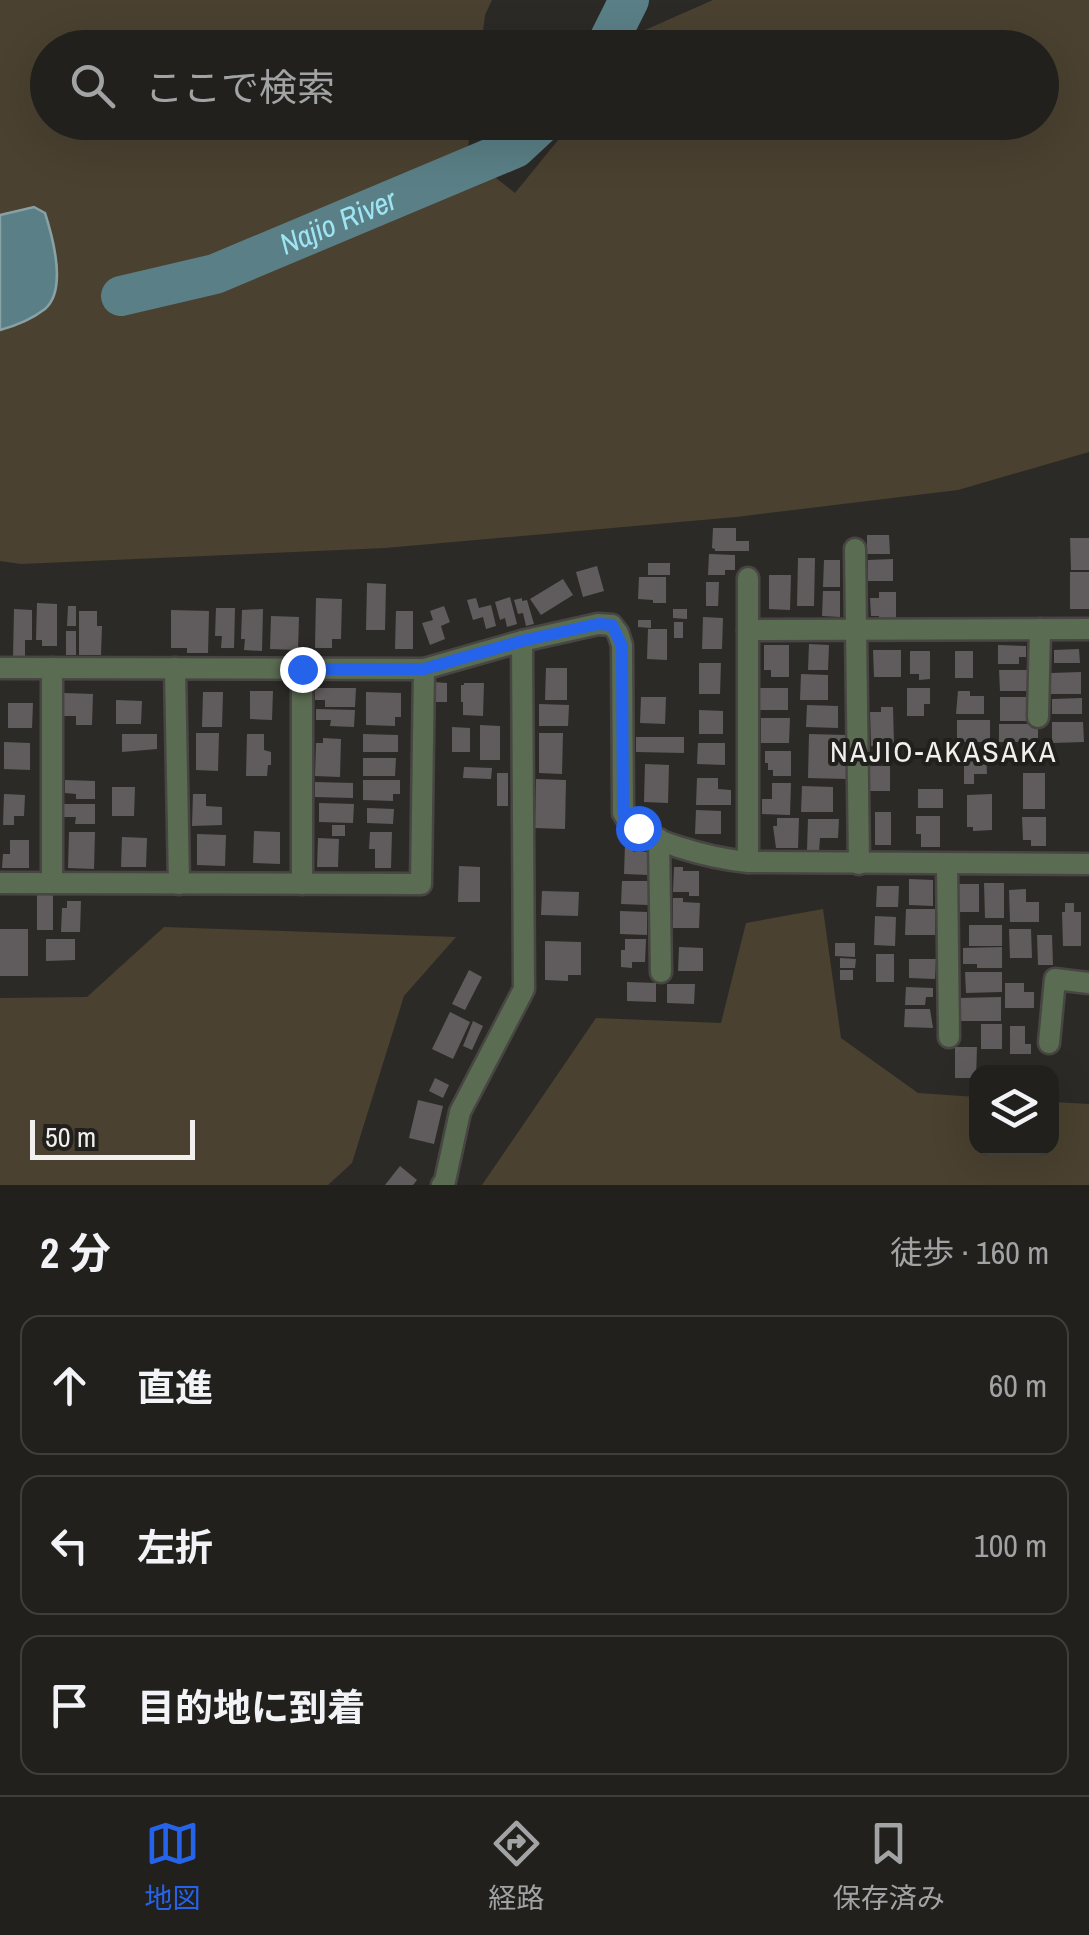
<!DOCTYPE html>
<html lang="ja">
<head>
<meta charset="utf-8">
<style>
	:root { --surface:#21201d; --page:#2d2d2a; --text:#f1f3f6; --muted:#a2a3a4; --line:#3e3e3b; --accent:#2563eb }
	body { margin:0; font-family:"Archivo Narrow","Noto Sans JP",sans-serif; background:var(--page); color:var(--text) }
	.controls { position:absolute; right:30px; bottom:30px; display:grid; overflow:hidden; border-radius:20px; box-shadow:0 10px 40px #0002 }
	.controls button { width:90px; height:90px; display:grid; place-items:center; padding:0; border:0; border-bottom:2px solid var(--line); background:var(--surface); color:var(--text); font:50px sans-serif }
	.scale { position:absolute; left:30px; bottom:25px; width:165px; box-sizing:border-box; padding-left:10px; border:5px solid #f2f0ee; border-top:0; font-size:28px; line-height:35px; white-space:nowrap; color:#f2f0ee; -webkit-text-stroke:8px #22201d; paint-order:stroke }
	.stop { position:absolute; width:30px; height:30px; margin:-22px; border:8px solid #2563eb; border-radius:50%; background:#fff }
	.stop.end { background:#2563eb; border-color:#fff; box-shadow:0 2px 10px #0008 }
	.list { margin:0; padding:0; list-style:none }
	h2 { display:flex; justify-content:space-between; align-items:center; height:130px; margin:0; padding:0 40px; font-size:42px }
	h2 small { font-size:32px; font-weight:400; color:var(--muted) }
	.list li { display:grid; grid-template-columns:65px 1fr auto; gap:30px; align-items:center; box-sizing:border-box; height:140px; margin:0 20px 20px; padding:0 20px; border:2px solid var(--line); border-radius:20px }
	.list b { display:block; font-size:38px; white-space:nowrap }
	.list em { font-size:32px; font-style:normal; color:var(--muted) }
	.icon { flex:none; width:55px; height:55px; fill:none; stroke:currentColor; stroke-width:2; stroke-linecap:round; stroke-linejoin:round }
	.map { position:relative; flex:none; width:1089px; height:1185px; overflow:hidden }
	.search { position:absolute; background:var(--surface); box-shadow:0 10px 40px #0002; left:30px; right:30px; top:30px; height:110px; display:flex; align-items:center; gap:25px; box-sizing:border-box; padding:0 35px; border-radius:55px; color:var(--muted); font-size:38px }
	.sheet { height:610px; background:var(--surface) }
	nav { display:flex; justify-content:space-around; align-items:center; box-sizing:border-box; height:140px; border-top:2px solid var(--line); background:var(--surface); font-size:28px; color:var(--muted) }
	nav a { display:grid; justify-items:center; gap:5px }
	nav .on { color:var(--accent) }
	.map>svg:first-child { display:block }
	.green { fill:#4a4130 }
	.water { fill:#5a7f86; stroke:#88a1a5; stroke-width:2.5 }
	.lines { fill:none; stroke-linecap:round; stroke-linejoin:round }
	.river { stroke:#5a7f86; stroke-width:40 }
	.building { fill:#605c5e }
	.street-casing { stroke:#484643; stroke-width:25 }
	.street { stroke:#5a6c52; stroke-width:20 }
	.route { stroke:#2563eb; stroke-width:12 }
	.labels { text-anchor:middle; stroke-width:8; stroke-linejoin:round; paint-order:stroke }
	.water-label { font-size:30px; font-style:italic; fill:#9ee5f3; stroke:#22201d }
	.neighbourhood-label { font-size:30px; letter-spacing:2.5px; fill:#f2f0ee; stroke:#22201d }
</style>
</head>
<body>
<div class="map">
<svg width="1089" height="1185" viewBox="0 0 1089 1185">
	<rect width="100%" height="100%" fill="#2c2a27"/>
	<!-- green -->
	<g class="green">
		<path d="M0 0H492L485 15 481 47 48 48V122L471 123 467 155 515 193 572 123 1042 122V48L631 47 645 30 713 0H1089V452L958 490 736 517 385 548 21 564 0 561V330L18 325 34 208 0 215Z"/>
		<path d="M823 909 841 1038 918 1093 976 1097V1148H1052V1102L1089 1104V1185H482L596 1018 721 1023 746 923Z"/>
		<path d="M164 927 456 937 404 996 352 1163 328 1185H0V998L87 997Z"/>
	</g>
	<!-- water -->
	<path class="water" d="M34 207 45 213C53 238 67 290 45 309 32 319 15 326 0 330V215Z"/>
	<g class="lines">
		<!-- river -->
		<g class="river">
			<path d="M605 48 629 0"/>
			<path id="s1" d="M121 296 215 274 515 148 543 122"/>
		</g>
	</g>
	<!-- building -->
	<g class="building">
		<path d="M713 528H736V541H749V551H715V549L712 548Z"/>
		<path d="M867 535H889L890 554H867Z"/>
		<path d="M1070 538H1089V570H1071Z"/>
		<path d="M709 554 735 555V570H725V575H708Z"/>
		<path d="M798 558H815L814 606H797Z"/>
		<path d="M893 559V581H868V560Z"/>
		<path d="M824 560H840V587H823Z"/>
		<rect x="648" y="563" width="22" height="12"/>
		<path d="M597 566 604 591 583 597 576 572Z"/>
		<rect x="1070" y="572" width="19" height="37"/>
		<path d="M769 575H791L790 610 769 609Z"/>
		<path d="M639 577H666V603H653V600L638 599Z"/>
		<path d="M563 579 573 595 541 615 530 599Z"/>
		<path d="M706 582H719L718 606H706Z"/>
		<path d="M367 583 386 584 385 630H366Z"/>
		<path d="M823 591H840V617L822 616Z"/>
		<path d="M879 592H896V619L879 620V616H871L870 598H879Z"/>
		<path d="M510 597 517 624 507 627 505 618 500 620 495 602Z"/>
		<path d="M316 598 342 599 341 639H332V648H315Z"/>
		<path d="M476 598 479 608 491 605 496 626 486 629 483 617 473 620 467 600Z"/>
		<path d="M522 598V601L527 600 534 624 526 626 523 613 518 614 514 600Z"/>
		<path d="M37 603 57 604V646H42V640H36Z"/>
		<path d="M68 606H76V626H67Z"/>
		<path d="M444 606 450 622 441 626 445 639 430 645 422 623 433 620 430 611Z"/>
		<path d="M216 608H235L234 648H221L222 636H215Z"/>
		<path d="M14 609 32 610V640H25V658H13Z"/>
		<path d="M263 609 262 651 244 650 245 639H241L242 610Z"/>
		<path d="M673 609H687V619L673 618Z"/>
		<path d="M171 610 209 611 208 653H187V648H171Z"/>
		<path d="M79 611H97V626H102L101 655H79Z"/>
		<path d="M396 611H413V649H395Z"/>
		<path d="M271 616 299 617 298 650 270 649Z"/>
		<path d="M703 617 723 618 722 649H702Z"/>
		<path d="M638 620H651V628L638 627Z"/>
		<rect x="674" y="622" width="9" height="16"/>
		<path d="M648 629H667V660L647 659Z"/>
		<rect x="66" y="631" width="10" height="24"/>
		<path d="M809 644 829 645 828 670H808Z"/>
		<path d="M764 645H789V677H771V670H764Z"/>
		<path d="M998 645 1026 646V657H1019V664H998Z"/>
		<path d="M1079 649 1080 663H1054V650Z"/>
		<path d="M873 650H901V677H874Z"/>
		<path d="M910 651H930V679L919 680V674H910Z"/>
		<rect x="955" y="651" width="18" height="27"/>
		<path d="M699 663H721L720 694H699Z"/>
		<path d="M546 668H567V700H545Z"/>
		<path d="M999 670H1030V691H1000Z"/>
		<path d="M1081 672V694H1051V673Z"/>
		<path d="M801 674 828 675V700H800Z"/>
		<path d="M433 682 447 683V702H433Z"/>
		<path d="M464 683H484L483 716 463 715V702H461V685H464Z"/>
		<path d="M315 688H356L355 707H325V700H315Z"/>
		<rect x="760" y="688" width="28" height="22"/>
		<path d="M907 688H930V704H924V716H907Z"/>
		<path d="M250 691H273L272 720 250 719Z"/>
		<path d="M958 691H970V696H984V714H956Z"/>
		<path d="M203 692H223L222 727H202Z"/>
		<path d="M366 692 401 693V717H395V726L366 725Z"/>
		<path d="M64 693 93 694 92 725H76V716H64Z"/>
		<path d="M641 697H666L665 724 640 723Z"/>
		<rect x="1000" y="697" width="32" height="24"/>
		<path d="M1082 698V714H1052V699Z"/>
		<path d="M116 700 142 701 141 724H116Z"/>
		<path d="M8 703H33L32 728H8Z"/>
		<path d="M539 704 569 705 568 726H539Z"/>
		<path d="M807 705 838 706V728L806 727Z"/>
		<path d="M881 707H893L894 746H871L870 712H881Z"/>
		<path d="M316 709 355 710 354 727 330 726 331 720H316Z"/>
		<path d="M699 710 723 711V734H699Z"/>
		<path d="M761 718H790L789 743H761Z"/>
		<rect x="957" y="720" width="33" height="22"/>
		<path d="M1052 722H1083L1084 742 1052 743Z"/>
		<rect x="999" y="724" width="39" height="18"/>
		<path d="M480 725 500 726V760H480Z"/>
		<path d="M452 727 470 728V752H452Z"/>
		<path d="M196 733H219L218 771 196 770Z"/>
		<path d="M539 733H563L562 774 539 773Z"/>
		<path d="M122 734H157V749L122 752Z"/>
		<path d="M247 734H264V750L271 752V765H268L267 776H246Z"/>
		<path d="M363 734 398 735V752H363Z"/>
		<path d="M809 734 847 735V779L808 778Z"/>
		<path d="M636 737H684V753L636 752Z"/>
		<path d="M323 738 341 739 340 777 315 776 316 743H323Z"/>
		<path d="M4 742 30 743V770L4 769Z"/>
		<path d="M698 743H725V765L697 764Z"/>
		<path d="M765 751H791V776H773V770H768V763H765Z"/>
		<path d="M964 751 986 752 987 774H974V784H964Z"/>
		<path d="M363 758H396L395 776H363Z"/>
		<path d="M645 764 669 765 668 803 644 802Z"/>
		<rect x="870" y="766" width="20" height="25"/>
		<path d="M464 767 492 768 491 779 463 778Z"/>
		<rect x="497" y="773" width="11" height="33"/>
		<rect x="1023" y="773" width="22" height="36"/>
		<path d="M697 778H718V789L731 790V805H696Z"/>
		<path d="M536 779 566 780 565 829 535 828Z"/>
		<path d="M65 780 95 781V799H76V794L65 793Z"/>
		<path d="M363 780H400V794H393V801L363 800Z"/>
		<path d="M315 782 353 783V798L315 797Z"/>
		<path d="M772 783H791L790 815 762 814V799H772Z"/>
		<path d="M802 786 833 787V812H801Z"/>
		<path d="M112 787H135L134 816H112Z"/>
		<rect x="918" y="789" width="25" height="19"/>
		<path d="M4 794 25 795 24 816H14V825H3Z"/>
		<path d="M193 794H206V806L222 807V825L192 826Z"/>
		<path d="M992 794V830L973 831V827H967V795Z"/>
		<path d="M319 803 354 804 353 823 319 822Z"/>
		<path d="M62 804H95V824H75L76 817H62Z"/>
		<path d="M367 808 394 809 393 824 367 823Z"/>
		<path d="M696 810 721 811V834H695Z"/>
		<rect x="875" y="812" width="16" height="33"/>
		<path d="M916 816H940V847H921V834H916Z"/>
		<path d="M1022 817H1046V846H1031V840H1023Z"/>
		<path d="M777 818H799L798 848H776L773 826H777Z"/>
		<path d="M808 819H839L838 838H820L819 851 807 850Z"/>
		<rect x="332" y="825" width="13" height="11"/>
		<path d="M254 831 280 832V864L253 863Z"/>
		<path d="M69 832H95L94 869 68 868Z"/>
		<path d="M370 832H392L391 868H375V849H369Z"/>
		<path d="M197 834 226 835 225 866 197 865Z"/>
		<path d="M122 837 147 838 146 867H121Z"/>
		<path d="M318 838 339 839 338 867H317Z"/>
		<path d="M10 840H29V868H2L3 854H10Z"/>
		<path d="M625 844 634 845 633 852H648V875L624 874Z"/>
		<path d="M459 866 480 867V902H458Z"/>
		<path d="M674 867H683V871H699V896H689V892H673Z"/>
		<path d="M909 879 933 880V906L909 905Z"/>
		<path d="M622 881H648V905L621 904Z"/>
		<path d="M984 883H1004V918H985Z"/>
		<path d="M958 884H979V912H959Z"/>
		<path d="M877 886H899L898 907H876Z"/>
		<path d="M1026 889V902H1039V922H1010L1009 890Z"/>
		<path d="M542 891 579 892 578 916 541 915Z"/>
		<rect x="37" y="895" width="16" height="35"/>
		<path d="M673 898H683V902L700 903 699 928H673Z"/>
		<path d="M67 901H81L80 932H61L62 908H67Z"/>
		<path d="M1065 903H1074V912H1081V946H1063L1062 912H1065Z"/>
		<path d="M906 909H935V935H905Z"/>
		<path d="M620 911 647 912V935L620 934Z"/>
		<path d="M875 916 896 917 895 946 874 945Z"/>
		<rect x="969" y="925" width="33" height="21"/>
		<rect x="0" y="929" width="28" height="47"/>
		<path d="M1009 929H1031L1032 958H1010Z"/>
		<path d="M1037 935H1052L1053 965H1038Z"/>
		<path d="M46 939H75V960L46 961Z"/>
		<path d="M625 939H646L645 962H632V968L621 967V950H625Z"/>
		<path d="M545 941 581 942V975H568V981L545 980Z"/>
		<path d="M835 943H855V957L835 956Z"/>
		<path d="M679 947 703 948V971H678Z"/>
		<path d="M1002 947V968H977V964H963V948Z"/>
		<rect x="876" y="954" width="18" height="28"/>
		<path d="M840 958 856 959 855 968H840Z"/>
		<path d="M909 959H936L935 979 909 978Z"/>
		<path d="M469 970 482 977 465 1010 452 1004Z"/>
		<rect x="840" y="970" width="13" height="10"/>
		<path d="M965 972H1002V992L966 993Z"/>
		<path d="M627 982 656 983V1002L627 1001Z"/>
		<path d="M1005 983H1024V992H1034V1008H1005Z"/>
		<path d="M667 984H695L694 1004 667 1003Z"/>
		<path d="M906 987 933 988V997H926L925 1005H905Z"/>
		<path d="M1001 997V1021H959V998Z"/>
		<path d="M905 1009H930L933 1028 904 1027Z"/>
		<path d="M450 1012 470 1022 453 1059 432 1049Z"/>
		<path d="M473 1021 483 1026 472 1050 463 1046Z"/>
		<rect x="981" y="1024" width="21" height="25"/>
		<path d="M1010 1026H1025V1044H1031V1054H1010Z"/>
		<path d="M955 1047H977L976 1078H955Z"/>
		<path d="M435 1078 449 1085 443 1098 429 1091Z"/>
		<path d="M418 1100 443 1106 434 1144 409 1138Z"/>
		<path d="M400 1166 417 1180 413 1185H385Z"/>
	</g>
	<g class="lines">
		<defs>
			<g id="street">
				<path d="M855 549 859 864"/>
				<path d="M748 630 1089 629"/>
				<path d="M0 668 424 669 522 641 598 624 612 625 618 633 622 645 623 813C637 842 717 859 748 862L1089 864"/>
				<path d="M52 668V883"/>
				<path d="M175 668 179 884"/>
				<path d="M302 669V884"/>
				<path d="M1038 717 1040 629"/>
				<path d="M659 839 661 972"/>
				<path d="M748 862V578"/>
				<path d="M947 864 949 1037"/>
				<path d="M0 883 421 884 424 669"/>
				<path d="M1049 1043 1055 979 1089 983"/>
				<path d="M442 1185 445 1181 460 1112 524 989 522 641"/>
			</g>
		</defs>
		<!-- street casing -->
		<use href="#street" class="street-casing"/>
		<!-- street -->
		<use href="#street" class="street"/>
	</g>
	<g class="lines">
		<!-- route -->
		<path class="route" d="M302 669H424L522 641 598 624 612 625 622 646 623 812 626 819 638 828"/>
	</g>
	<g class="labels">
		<!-- water labels -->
		<g class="water-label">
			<text dy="10" stroke="none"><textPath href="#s1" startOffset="230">Najio River</textPath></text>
		</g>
		<!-- neighbourhood labels -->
		<g class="neighbourhood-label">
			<text x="944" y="762">NAJIO-AKASAKA</text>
		</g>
	</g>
</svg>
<div class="controls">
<button><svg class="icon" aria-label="layers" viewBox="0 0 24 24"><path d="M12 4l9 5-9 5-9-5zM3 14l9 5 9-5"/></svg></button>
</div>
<div class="scale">50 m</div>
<div class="stop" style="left:638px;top:828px"></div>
<div class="stop end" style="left:302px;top:669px"></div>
<div class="search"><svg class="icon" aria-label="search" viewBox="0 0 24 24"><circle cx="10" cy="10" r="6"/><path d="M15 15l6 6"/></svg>ここで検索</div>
</div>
<section class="sheet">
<h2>2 分<small>徒歩 · 160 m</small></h2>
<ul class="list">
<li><svg class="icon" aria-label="ahead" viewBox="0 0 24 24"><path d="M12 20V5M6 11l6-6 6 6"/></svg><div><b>直進</b></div><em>60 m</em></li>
<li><svg class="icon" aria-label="left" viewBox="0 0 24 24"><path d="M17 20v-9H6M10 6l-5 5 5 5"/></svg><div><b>左折</b></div><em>100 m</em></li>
<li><svg class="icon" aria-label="arrive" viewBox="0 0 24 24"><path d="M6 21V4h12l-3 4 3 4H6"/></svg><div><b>目的地に到着</b></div></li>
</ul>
</section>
<nav>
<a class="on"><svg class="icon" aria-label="map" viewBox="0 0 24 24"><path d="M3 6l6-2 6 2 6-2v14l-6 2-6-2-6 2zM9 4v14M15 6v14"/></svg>地図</a>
<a><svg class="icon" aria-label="directions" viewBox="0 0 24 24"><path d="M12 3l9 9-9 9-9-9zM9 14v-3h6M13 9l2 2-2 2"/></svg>経路</a>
<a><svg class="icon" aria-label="saved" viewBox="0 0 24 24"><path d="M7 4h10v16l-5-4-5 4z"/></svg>保存済み</a>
</nav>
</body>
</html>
